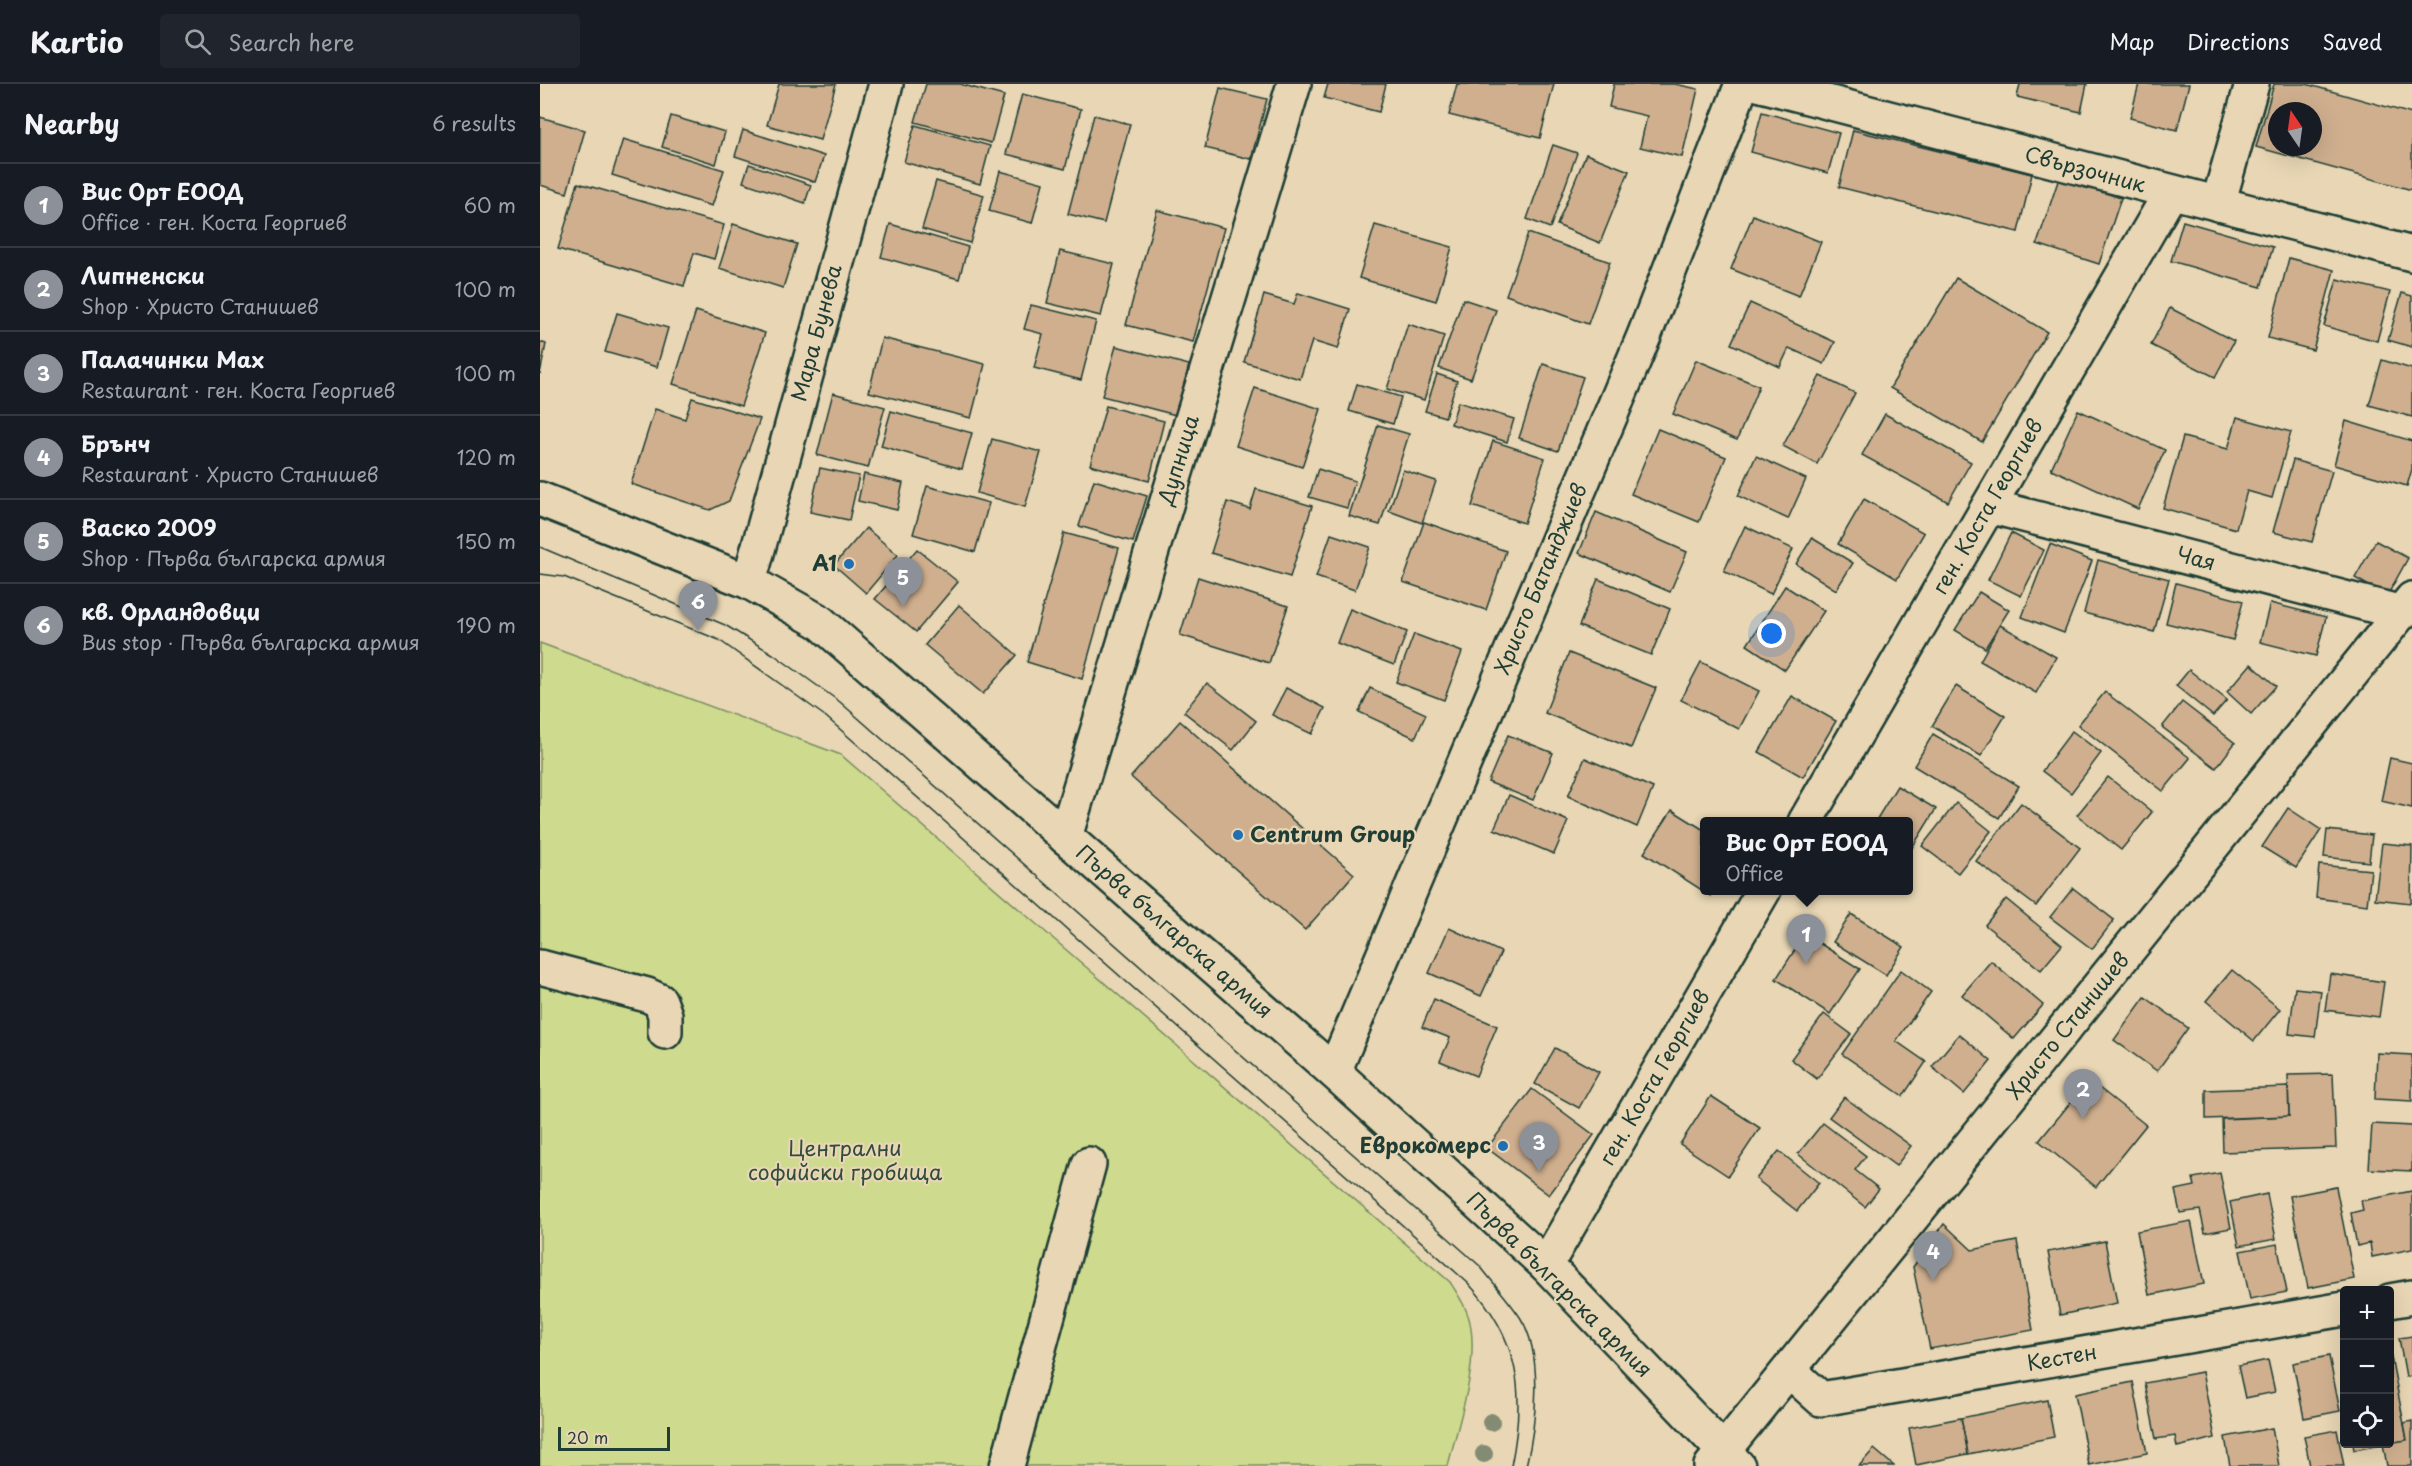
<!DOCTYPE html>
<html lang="en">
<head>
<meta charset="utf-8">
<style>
	:root { --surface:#171b24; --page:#20242c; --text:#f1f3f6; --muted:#9ea1a6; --line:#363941; --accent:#8c9099 }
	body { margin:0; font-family:"Playpen Sans",sans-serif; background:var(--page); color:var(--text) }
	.controls { position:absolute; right:18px; bottom:18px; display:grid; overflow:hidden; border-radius:6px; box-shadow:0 6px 24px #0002 }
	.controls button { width:54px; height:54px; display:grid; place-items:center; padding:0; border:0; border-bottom:2px solid var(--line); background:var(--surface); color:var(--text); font:30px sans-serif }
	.compass { position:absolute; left:1728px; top:18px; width:54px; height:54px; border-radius:50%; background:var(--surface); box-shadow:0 6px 24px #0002; rotate:347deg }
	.scale { position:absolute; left:18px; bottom:15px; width:112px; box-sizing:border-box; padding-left:6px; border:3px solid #1f3d34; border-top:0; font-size:16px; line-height:21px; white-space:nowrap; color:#1f3d34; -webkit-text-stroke:4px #e8d6b4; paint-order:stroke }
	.you { position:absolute; left:1232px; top:550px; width:21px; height:21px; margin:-15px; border:4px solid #fff; border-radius:50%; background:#1a73e8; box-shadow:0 0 0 9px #1a73e833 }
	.badge { display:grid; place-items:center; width:39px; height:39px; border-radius:50%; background:var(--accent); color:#fff; font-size:20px; font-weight:700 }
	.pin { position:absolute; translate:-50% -50px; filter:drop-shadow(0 2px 3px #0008) }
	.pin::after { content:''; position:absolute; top:32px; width:21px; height:18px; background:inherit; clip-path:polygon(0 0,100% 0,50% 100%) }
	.popup { position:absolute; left:1160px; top:733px; width:213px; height:78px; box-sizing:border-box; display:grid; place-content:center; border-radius:6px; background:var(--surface); filter:drop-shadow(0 2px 4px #0005); font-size:20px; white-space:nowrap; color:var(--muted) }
	.popup b { font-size:22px; color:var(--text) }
	.popup::after { content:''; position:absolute; left:50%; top:100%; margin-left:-12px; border:12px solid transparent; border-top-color:var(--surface) }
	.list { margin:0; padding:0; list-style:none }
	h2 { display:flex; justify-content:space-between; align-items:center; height:78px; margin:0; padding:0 24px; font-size:26px }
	h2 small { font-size:20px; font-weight:400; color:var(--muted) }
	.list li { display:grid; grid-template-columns:39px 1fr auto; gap:18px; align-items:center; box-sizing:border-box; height:84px; padding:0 24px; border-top:2px solid var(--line) }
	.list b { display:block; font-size:22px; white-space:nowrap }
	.list p { margin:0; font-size:20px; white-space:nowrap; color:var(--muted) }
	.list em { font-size:20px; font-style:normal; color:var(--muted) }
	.icon { flex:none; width:33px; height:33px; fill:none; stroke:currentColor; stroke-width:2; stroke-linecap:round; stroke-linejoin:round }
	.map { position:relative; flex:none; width:1872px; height:1382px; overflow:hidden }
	header { display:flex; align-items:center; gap:36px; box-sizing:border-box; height:84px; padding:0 30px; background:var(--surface); border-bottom:2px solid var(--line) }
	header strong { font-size:28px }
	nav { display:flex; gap:33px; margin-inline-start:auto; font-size:21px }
	.search { width:420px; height:54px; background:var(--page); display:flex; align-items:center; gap:15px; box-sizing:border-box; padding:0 21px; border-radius:6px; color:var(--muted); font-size:22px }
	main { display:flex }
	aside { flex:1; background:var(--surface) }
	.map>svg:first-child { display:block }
	.green { fill:#ceda8d; stroke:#768c60; stroke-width:1.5 }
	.building { fill:#cfaf8e; stroke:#1f3d34; stroke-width:1.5; fill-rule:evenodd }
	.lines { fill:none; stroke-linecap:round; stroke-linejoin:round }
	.minor-casing { stroke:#1f3d34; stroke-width:38 }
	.minor { stroke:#e8d6b4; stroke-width:33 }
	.tram { stroke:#1f3d34; stroke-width:1.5 }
	.tree { fill:#838b73 }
	.poi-dot { fill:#1f6fb2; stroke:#e8d6b4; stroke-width:2 }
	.labels { text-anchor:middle; stroke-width:4.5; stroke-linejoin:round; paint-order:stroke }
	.street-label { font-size:21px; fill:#1f3d34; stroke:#e8d6b4 }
	.poi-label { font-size:21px; font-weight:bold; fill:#1f3d34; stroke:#e8d6b4; text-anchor:end }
	.park-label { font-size:21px; fill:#304d3d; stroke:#e8d6b4 }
</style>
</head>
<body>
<header>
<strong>Kartio</strong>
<div class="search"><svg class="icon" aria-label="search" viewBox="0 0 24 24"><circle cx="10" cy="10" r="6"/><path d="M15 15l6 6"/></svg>Search here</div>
<nav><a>Map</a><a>Directions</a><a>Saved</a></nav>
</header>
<main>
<aside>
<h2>Nearby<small>6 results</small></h2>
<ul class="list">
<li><span class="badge">1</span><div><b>Вис Орт ЕООД</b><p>Office · ген. Коста Георгиев</p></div><em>60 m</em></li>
<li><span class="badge">2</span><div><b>Липненски</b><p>Shop · Христо Станишев</p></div><em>100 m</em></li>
<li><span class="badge">3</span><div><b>Палачинки Max</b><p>Restaurant · ген. Коста Георгиев</p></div><em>100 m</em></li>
<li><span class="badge">4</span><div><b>Брънч</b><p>Restaurant · Христо Станишев</p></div><em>120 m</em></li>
<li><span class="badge">5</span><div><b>Васко 2009</b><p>Shop · Първа българска армия</p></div><em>150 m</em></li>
<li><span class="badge">6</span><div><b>кв. Орландовци</b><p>Bus stop · Първа българска армия</p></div><em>190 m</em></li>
</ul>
</aside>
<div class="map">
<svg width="1872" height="1382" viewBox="0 0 1872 1382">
	<rect width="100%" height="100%" fill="#e8d6b4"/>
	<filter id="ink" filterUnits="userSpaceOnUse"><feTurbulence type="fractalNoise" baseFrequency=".0167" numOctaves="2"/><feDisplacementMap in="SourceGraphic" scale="12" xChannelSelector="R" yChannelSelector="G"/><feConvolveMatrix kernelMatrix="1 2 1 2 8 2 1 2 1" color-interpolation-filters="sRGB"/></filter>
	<g filter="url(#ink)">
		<!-- green -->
		<path class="green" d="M0 559 301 671 910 1198C919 1212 929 1227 931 1244 937 1289 918 1339 908 1382H0Z"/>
		<!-- building -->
		<g class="building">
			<path d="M239 0H296L280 56 227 41Z"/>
			<path d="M386 0H420L464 12 451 59 375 38Z"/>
			<path d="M788 0H846L839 28 784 14Z"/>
			<path d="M917 0H1014L1000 54 909 31Z"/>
			<path d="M1074 0H1135L1158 5 1142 73 1100 63 1107 32 1069 23Z"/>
			<path d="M1480 0H1547L1541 28 1477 13Z"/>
			<path d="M1599 0H1649L1637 46 1590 34Z"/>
			<path d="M1734 0H1766L1872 30V106L1716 63ZM1737 27H1773V63H1737Z"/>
			<path d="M680 4 727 15 711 75 665 64Z"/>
			<path d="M482 10 541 25 525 85 466 70Z"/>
			<path d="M1222 28 1299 49 1288 89 1211 68Z"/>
			<path d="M554 31 590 40 564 139 528 130Z"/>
			<path d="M131 32 185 48 176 80 122 63Z"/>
			<path d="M0 33 45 46 27 109 0 101Z"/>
			<path d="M375 41 450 62 440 100 364 78Z"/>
			<path d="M203 46 284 72 275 98 195 72Z"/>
			<path d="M1313 46 1492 90 1478 148 1299 103Z"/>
			<path d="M83 55 184 86 172 122 72 91Z"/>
			<path d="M1013 61 1037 69 1010 144 987 135Z"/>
			<path d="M1046 70 1089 87 1060 159 1017 141Z"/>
			<path d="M209 80 271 101 265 119 203 98Z"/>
			<path d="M460 87 503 99 492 139 449 127Z"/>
			<path d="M1519 94 1581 114 1559 180 1497 160Z"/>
			<path d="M396 97 444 111 430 159 382 145Z"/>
			<path d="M38 99 184 141 174 175 154 169 144 202 18 165Z"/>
			<path d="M617 126 684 144 653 258 586 241Z"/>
			<path d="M1213 131 1281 158 1259 212 1191 185Z"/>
			<path d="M1643 137 1733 163 1721 203 1631 177Z"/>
			<path d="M193 140 257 160 243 204 179 184Z"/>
			<path d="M350 140 428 163 419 195 341 173Z"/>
			<path d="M835 141 912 163 896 217 819 194Z"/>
			<path d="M988 149 1070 178 1048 240 966 211Z"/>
			<path d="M520 167 574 180 561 232 507 219Z"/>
			<path d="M1749 174 1794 186 1773 266 1728 254Z"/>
			<path d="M1416 194 1507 248 1442 358 1350 304Z"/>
			<path d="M1797 195 1850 208 1837 257 1784 242Z"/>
			<path d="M758 209 810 225 798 265 772 257 760 295 704 278 724 211 754 220Z"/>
			<path d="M1862 209 1872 212V263L1848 256Z"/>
			<path d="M923 215 956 226 931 295 899 284Z"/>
			<path d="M1210 219 1295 258 1284 280 1249 264 1240 283 1191 260Z"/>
			<path d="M491 221 556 237 541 296 494 284 503 250 484 245Z"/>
			<path d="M1630 224 1694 257 1675 293 1611 261Z"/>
			<path d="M156 227 225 249 201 322 133 300Z"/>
			<path d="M77 229 128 244 117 283 65 268Z"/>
			<path d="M868 240 904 252 884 316 847 305Z"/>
			<path d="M342 254 445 280 431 334 329 308Z"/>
			<path d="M0 258 6 260 0 290Z"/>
			<path d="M576 262 649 281 636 331 562 312Z"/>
			<path d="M1156 276 1219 302 1197 356 1133 330Z"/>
			<path d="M1842 276 1872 285V333L1829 321Z"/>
			<path d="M1003 280 1043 293 1018 367 979 354Z"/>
			<path d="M897 290 917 297 905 333 885 327Z"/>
			<path d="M1280 292 1315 309 1277 380 1243 362Z"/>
			<path d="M817 300 861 313 853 340 809 327Z"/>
			<path d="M715 304 781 325 762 383 696 362Z"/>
			<path d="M293 309 345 323 328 384 277 371Z"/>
			<path d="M152 314 220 335 189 417 170 426 91 400 115 325 145 335Z"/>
			<path d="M918 318 974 335 967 358 911 340Z"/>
			<path d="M566 322 624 337 609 397 550 381Z"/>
			<path d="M1538 326 1625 366 1598 425 1511 385Z"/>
			<path d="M351 327 432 349 422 385 341 362Z"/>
			<path d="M1345 330 1431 378 1408 418 1322 371Z"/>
			<path d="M1697 333 1751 348 1732 414 1707 407 1696 445 1623 424 1643 353 1688 365Z"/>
			<path d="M1806 337 1872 357V385L1867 402 1794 381Z"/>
			<path d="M838 341 869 350 840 441 809 432Z"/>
			<path d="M1118 345 1186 373 1159 438 1091 410Z"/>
			<path d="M452 355 501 368 485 423 437 409Z"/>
			<path d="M953 357 1005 374 984 439 932 422Z"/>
			<path d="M1216 372 1266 395 1248 435 1198 412Z"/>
			<path d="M1753 376 1792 387 1772 458 1733 448Z"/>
			<path d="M280 384 319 392 309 436 270 428Z"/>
			<path d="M778 385 815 397 807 424 769 413Z"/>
			<path d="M863 386 896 397 882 439 849 427Z"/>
			<path d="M324 390 363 399 357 426 318 417Z"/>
			<path d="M554 396 607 412 593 458 539 442Z"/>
			<path d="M387 402 449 419 435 468 373 450Z"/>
			<path d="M716 405 772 422 750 493 671 469 687 418 710 425Z"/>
			<path d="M1324 415 1384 449 1357 495 1298 460Z"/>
			<path d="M1056 428 1147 468 1130 508 1039 469Z"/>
			<path d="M884 438 966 467 946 526 863 498Z"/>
			<path d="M1205 442 1253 465 1231 510 1184 487Z"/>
			<path d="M326 444 358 471 326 509 294 481Z"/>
			<path d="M524 449 579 464 542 595 487 578Z"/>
			<path d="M1471 449 1504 466 1481 512 1448 496Z"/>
			<path d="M791 450 830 463 815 506 776 493Z"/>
			<path d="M1272 454 1313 479 1296 506 1256 480Z"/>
			<path d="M1836 457 1868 474 1847 512 1815 494Z"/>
			<path d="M1510 460 1552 477 1524 549 1482 533Z"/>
			<path d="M377 465 418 498 376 548 335 515Z"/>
			<path d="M1558 476 1629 495 1614 548 1544 529Z"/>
			<path d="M658 493 748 522 729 579 640 551Z"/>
			<path d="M1058 495 1130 525 1111 571 1039 542Z"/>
			<path d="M1636 499 1703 517 1693 556 1626 539Z"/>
			<path d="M1245 502 1284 527 1245 586 1207 561Z"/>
			<path d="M1439 508 1469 526 1445 564 1415 546Z"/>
			<path d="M1730 519 1786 533 1776 572 1720 558Z"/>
			<path d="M419 521 477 571 443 610 385 561Z"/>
			<path d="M810 525 867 548 854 581 797 559Z"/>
			<path d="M1460 541 1516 573 1496 609 1440 577Z"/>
			<path d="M874 550 922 568 904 616 856 598Z"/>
			<path d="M1029 569 1116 604 1091 664 1005 629Z"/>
			<path d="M1161 578 1219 607 1199 645 1141 616Z"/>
			<path d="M1711 580 1736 602 1711 630 1687 608Z"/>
			<path d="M1649 586 1687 616 1673 632 1636 602Z"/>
			<path d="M667 599 716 637 693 666 644 628Z"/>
			<path d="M1416 602 1465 632 1441 672 1392 642Z"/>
			<path d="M746 604 785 624 772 650 732 631Z"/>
			<path d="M830 604 886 630 875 654 819 628Z"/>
			<path d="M1565 608 1650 674 1623 707 1538 641Z"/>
			<path d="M1252 612 1296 637 1263 693 1219 668Z"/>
			<path d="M1642 618 1695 659 1676 684 1622 643Z"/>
			<path d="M640 637 814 790 765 846 591 693Z"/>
			<path d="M1532 647 1561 669 1531 709 1502 687Z"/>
			<path d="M1393 650 1479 702 1459 734 1374 682Z"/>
			<path d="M968 651 1013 669 993 716 948 698Z"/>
			<path d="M1045 674 1113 704 1097 743 1028 712Z"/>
			<path d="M1850 674 1872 679V724L1841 717Z"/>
			<path d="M1568 693 1612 728 1581 766 1537 731Z"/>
			<path d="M1357 702 1396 725 1370 767 1368 766V738H1335Z"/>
			<path d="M969 711 1028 737 1014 770 954 745Z"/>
			<path d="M1416 719 1451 747 1418 789 1382 762Z"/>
			<path d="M1481 719 1540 764 1496 822 1436 777Z"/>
			<path d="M1748 724 1781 746 1756 784 1722 763Z"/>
			<path d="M1132 726 1164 746V806H1174L1171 812 1104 769Z"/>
			<path d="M1787 746 1832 751 1829 778 1784 773Z"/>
			<path d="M1842 759 1872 762 1871 819 1835 815Z"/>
			<path d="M1779 781 1831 786 1827 821 1776 814Z"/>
			<path d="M1533 804 1574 836 1552 865 1510 833Z"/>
			<path d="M1466 815 1522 861 1501 886 1445 841Z"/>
			<path d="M1311 830 1364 863 1346 891 1293 858Z"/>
			<path d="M909 844 961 868 941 912 889 889Z"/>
			<path d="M1265 850 1320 885 1290 930 1236 895Z"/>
			<path d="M1451 877 1503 921 1474 955 1422 911Z"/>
			<path d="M1361 886 1391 908 1356 957 1386 978 1363 1012 1302 970Z"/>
			<path d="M1692 886 1740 925 1714 957 1666 917Z"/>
			<path d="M1790 890 1844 898 1839 933 1785 926Z"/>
			<path d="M1755 904 1781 907 1775 953 1749 950Z"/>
			<path d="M1605 913 1648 944 1617 987 1574 956Z"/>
			<path d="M894 915 957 942 936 992 900 977 910 954 882 943Z"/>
			<path d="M1284 930 1311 950 1277 995 1251 975Z"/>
			<path d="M1419 950 1451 977 1424 1010 1392 983Z"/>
			<path d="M1015 964 1059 988 1039 1024 995 1000Z"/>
			<path d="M1837 969 1872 971V1017L1835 1015Z"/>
			<path d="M1793 990 1796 1064 1683 1068 1682 1035 1749 1032 1748 991Z"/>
			<path d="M1549 996 1606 1041 1556 1103 1499 1057Z"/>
			<path d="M1748 1003 1749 1032 1666 1035V1006Z"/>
			<path d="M992 1005 1054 1051 1009 1111 947 1064Z"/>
			<path d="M1171 1012 1220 1044 1188 1092 1140 1060Z"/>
			<path d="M1304 1013 1371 1062 1356 1082 1289 1033Z"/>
			<path d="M1283 1039 1326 1072 1315 1086 1339 1105 1325 1123 1258 1070Z"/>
			<path d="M1832 1040 1872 1042V1087L1829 1085Z"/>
			<path d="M1239 1067 1279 1099 1257 1127 1216 1095Z"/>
			<path d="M1680 1089 1691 1144 1665 1149 1660 1126 1640 1129 1635 1106 1655 1102 1653 1094Z"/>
			<path d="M1796 1103 1814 1195 1768 1204 1750 1112Z"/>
			<path d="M1872 1107V1165L1832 1173 1830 1159 1817 1162 1811 1129 1823 1126 1821 1117Z"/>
			<path d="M1727 1110 1736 1155 1699 1162 1690 1118Z"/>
			<path d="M1651 1137 1664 1200 1609 1211 1597 1147Z"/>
			<path d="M1404 1140 1432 1166 1477 1157 1493 1246 1390 1265 1373 1183Z"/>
			<path d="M1565 1157 1577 1219 1520 1231 1508 1168Z"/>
			<path d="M1737 1160 1747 1208 1710 1215 1700 1167Z"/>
			<path d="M1872 1252V1292L1866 1293 1859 1254Z"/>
			<path d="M1850 1267 1867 1356 1850 1359Z"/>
			<path d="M1789 1272 1800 1327 1764 1334 1753 1279Z"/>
			<path d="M1728 1276 1735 1308 1705 1314 1698 1282Z"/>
			<path d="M1662 1288 1675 1354 1637 1363 1635 1352 1616 1355 1605 1299Z"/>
			<path d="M1593 1298 1607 1369 1549 1381 1535 1310Z"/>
			<path d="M1507 1316 1514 1353 1428 1370 1421 1334Z"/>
			<path d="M1421 1334 1428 1370 1376 1381 1369 1344Z"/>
			<path d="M1872 1337V1382H1847L1843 1360 1867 1356 1864 1339Z"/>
			<path d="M1732 1344 1739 1382H1690L1685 1353Z"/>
			<path d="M1797 1346 1804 1382H1770L1764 1352Z"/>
			<path d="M1813 1360H1848L1814 1366Z"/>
			<path d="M1334 1365 1354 1382H1319Z"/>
		</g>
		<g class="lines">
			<defs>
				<g id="minor">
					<path d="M1218 0 1872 170"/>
					<path d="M1678 120 1712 0"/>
					<path d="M0 415 209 498 280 538 794 988 1006 1181 1198 1382"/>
					<path d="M1449 422 1862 529"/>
					<path d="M209 498 346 0"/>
					<path d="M1265 738 1631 108"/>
					<path d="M525 753 754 0"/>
					<path d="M0 883 107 911 120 917 125 931V948"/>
					<path d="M794 988 1104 252 1202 0"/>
					<path d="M1006 1181 1224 806"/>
					<path d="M1850 1217 1872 1213"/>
					<path d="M1250 1287 1281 1315 1804 1225"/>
					<path d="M467 1382 549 1080"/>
					<path d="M1171 1382 1872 515"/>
				</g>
			</defs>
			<!-- minor casing -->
			<use href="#minor" class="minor-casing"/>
			<!-- minor -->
			<use href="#minor" class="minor"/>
			<!-- tram -->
			<g class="tram">
				<path d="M0 463 185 541 233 570 300 618 940 1182C953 1199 968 1215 980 1233 1004 1269 996 1342 986 1382"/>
				<path d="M0 490 24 493 179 556 285 632 928 1199C980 1255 986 1309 971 1382"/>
			</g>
		</g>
		<!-- trees -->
		<g class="tree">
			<circle cx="951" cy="1338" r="9"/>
			<circle cx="944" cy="1370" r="9"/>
		</g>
	</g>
	<!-- markers -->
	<g class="poi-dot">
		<circle cx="309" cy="480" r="6"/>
		<circle cx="698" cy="751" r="6"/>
		<circle cx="963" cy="1062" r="6"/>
	</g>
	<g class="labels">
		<!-- street labels -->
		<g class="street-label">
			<text transform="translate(1545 86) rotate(15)" y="7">Свързочник</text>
			<text transform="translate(277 249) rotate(-75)" y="7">Мара Бунева</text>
			<text transform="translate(639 376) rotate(-73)" y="7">Дупница</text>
			<text transform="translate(1448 423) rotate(-60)" y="7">ген. Коста Георгиев</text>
			<text transform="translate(1656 475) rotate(15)" y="7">Чая</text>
			<text transform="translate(1001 495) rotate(-67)" y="7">Христо Батанджиев</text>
			<text transform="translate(634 848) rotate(41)" y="7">Първа българска армия</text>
			<text transform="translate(1528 942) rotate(-51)" y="7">Христо Станишев</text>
			<text transform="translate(1115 994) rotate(-60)" y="7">ген. Коста Георгиев</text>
			<text transform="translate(1019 1201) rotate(45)" y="7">Първа българска армия</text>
			<text transform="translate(1522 1274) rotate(-10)" y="7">Кестен</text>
		</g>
		<!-- poi labels -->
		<g class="poi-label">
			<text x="297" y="487">A1</text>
			<text x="710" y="758" text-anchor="start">Centrum Group</text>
			<text x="951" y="1069">Еврокомерс</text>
		</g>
		<!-- park labels -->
		<g class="park-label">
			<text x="305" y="1072">Централни<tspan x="305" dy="24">софийски гробища</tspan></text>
		</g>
	</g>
</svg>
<div class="controls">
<button>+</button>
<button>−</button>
<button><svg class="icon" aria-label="locate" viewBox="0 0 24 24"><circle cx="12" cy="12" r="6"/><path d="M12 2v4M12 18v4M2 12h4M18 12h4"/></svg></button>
</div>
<svg class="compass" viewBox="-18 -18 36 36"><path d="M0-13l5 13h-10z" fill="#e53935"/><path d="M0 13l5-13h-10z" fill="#9ea1a6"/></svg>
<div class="scale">20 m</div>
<div class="you"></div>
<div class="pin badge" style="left:1266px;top:880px">1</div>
<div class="popup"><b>Вис Орт ЕООД</b>Office</div>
<div class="pin badge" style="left:1543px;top:1035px">2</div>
<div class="pin badge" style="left:999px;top:1088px">3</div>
<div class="pin badge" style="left:1393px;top:1197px">4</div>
<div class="pin badge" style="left:363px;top:523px">5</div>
<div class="pin badge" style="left:158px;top:547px">6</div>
</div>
</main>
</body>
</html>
